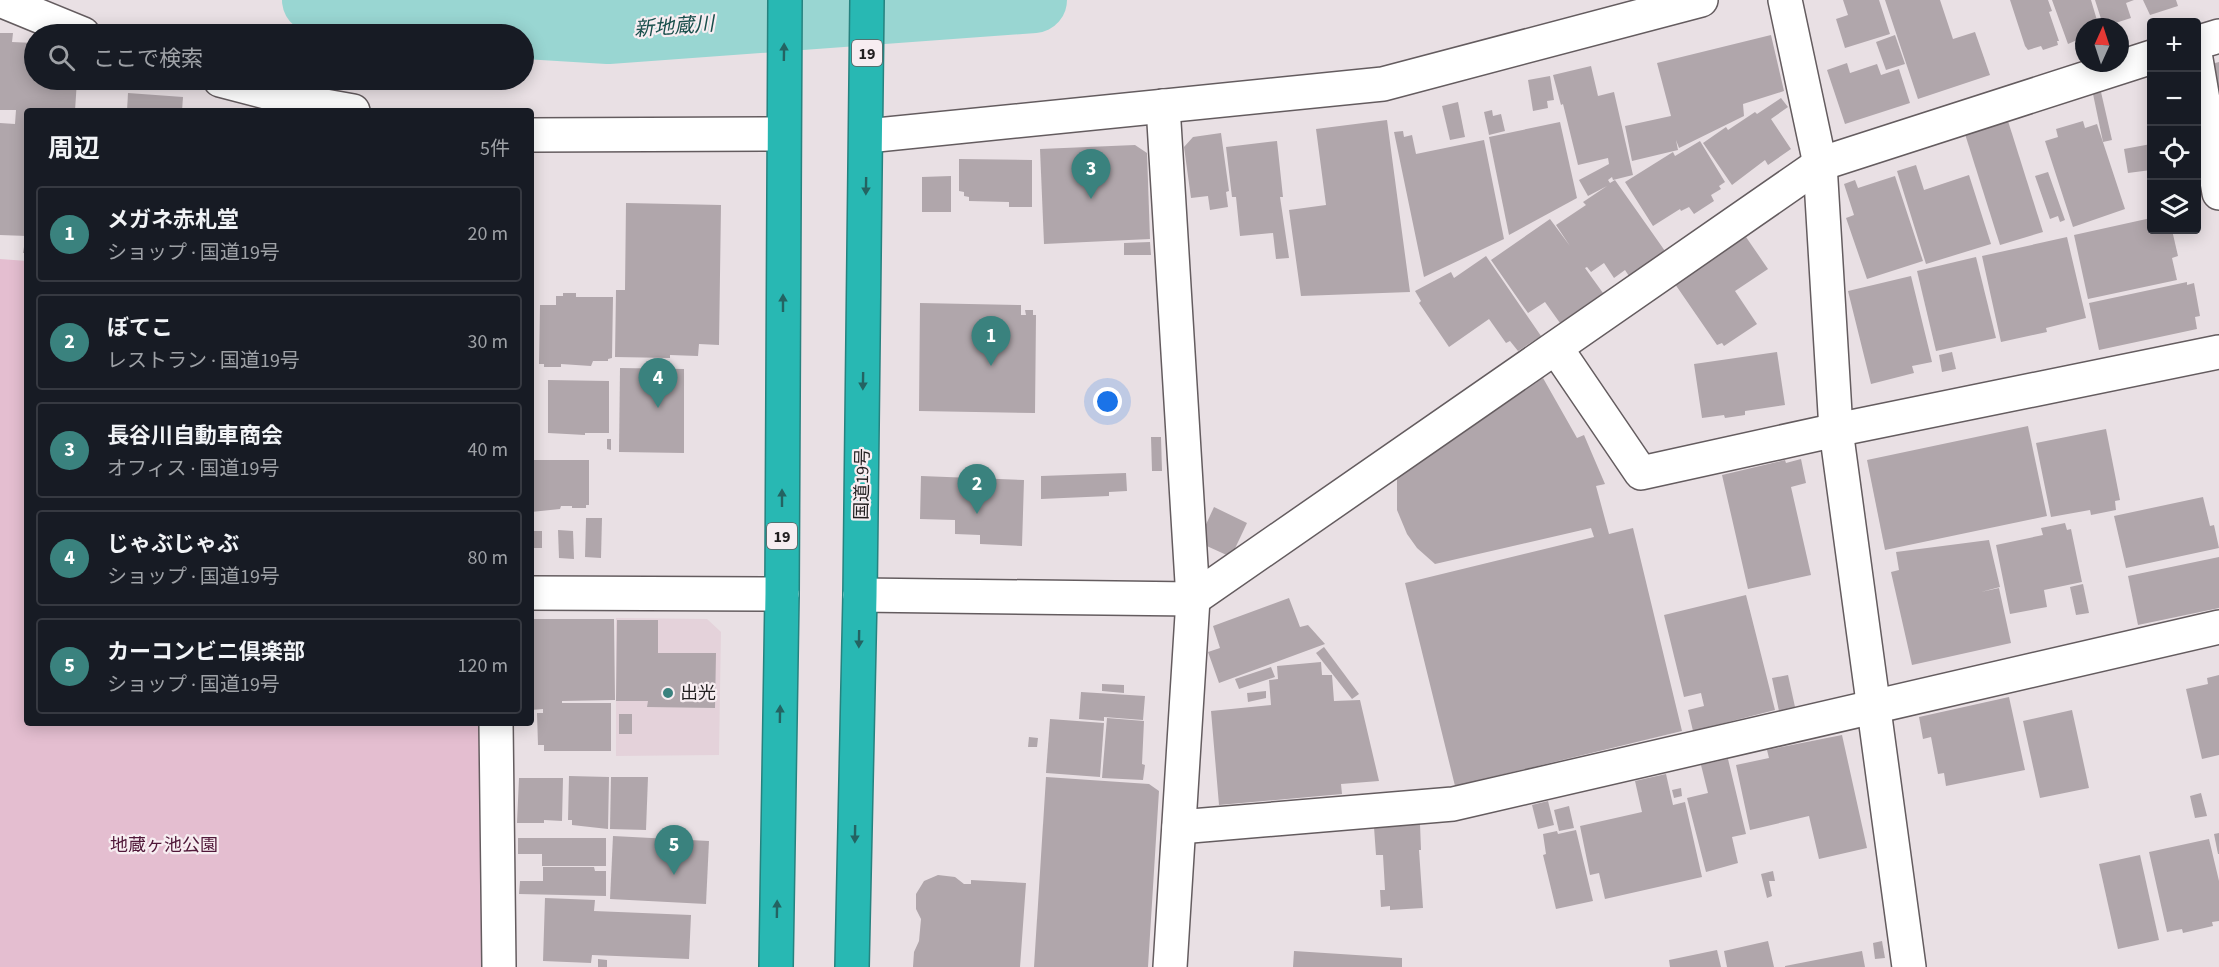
<!DOCTYPE html>
<html lang="ja">
<head>
<meta charset="utf-8">
<style>
	:root { --surface:#171b24; --page:#242831; --text:#f1f3f6; --muted:#9ea1a6; --line:#363941; --accent:#3a827e }
	body { margin:0; font-family:"Source Sans 3","Noto Sans JP",sans-serif; background:var(--page); color:var(--text) }
	.controls { position:absolute; right:18px; top:18px; display:grid; overflow:hidden; border-radius:6px; box-shadow:0 3px 15px #0003 }
	.controls button { width:54px; height:54px; display:grid; place-items:center; padding:0; border:0; border-bottom:2px solid var(--line); background:var(--surface); color:var(--text); font:30px sans-serif }
	.compass { position:absolute; left:2075px; top:18px; width:54px; height:54px; border-radius:50%; background:var(--surface); box-shadow:0 3px 15px #0003; rotate:3deg }
	.you { position:absolute; left:1108px; top:402px; width:21px; height:21px; margin:-15px; border:4px solid #fff; border-radius:50%; background:#1a73e8; box-shadow:0 0 0 9px #1a73e833 }
	.badge { display:grid; place-items:center; width:39px; height:39px; border-radius:50%; background:var(--accent); color:#fff; font-size:20px; font-weight:700 }
	.pin { position:absolute; translate:-50% -50px; filter:drop-shadow(0 2px 3px #0008) }
	.pin::after { content:''; position:absolute; top:32px; width:21px; height:18px; background:inherit; clip-path:polygon(0 0,100% 0,50% 100%) }
	.list { margin:0; padding:0; list-style:none }
	h2 { display:flex; justify-content:space-between; align-items:center; height:78px; margin:0; padding:0 24px; font-size:26px }
	h2 small { font-size:20px; font-weight:400; color:var(--muted) }
	.list li { display:grid; grid-template-columns:39px 1fr auto; gap:18px; align-items:center; box-sizing:border-box; height:96px; margin:0 12px 12px; padding:0 12px; border:2px solid var(--line); border-radius:6px }
	.list b { display:block; font-size:22px; white-space:nowrap }
	.list p { margin:0; font-size:20px; white-space:nowrap; color:var(--muted) }
	.list em { font-size:20px; font-style:normal; color:var(--muted) }
	.icon { flex:none; width:33px; height:33px; fill:none; stroke:currentColor; stroke-width:2; stroke-linecap:round; stroke-linejoin:round }
	.map { position:relative; flex:none; width:2219px; height:967px; overflow:hidden }
	.search { position:absolute; background:var(--surface); box-shadow:0 3px 15px #0003; left:24px; top:24px; width:510px; height:66px; display:flex; align-items:center; gap:15px; box-sizing:border-box; padding:0 21px; border-radius:33px; color:var(--muted); font-size:22px }
	.panel { position:absolute; background:var(--surface); box-shadow:0 3px 15px #0003; left:24px; top:108px; width:510px; height:618px; border-radius:6px }
	.map>svg:first-child { display:block }
	.built { fill:#e4d2da }
	.green { fill:#e4bed0 }
	.lines { fill:none; stroke-linecap:round; stroke-linejoin:round }
	.river { stroke:#99d6d2; stroke-width:66 }
	.building { fill:#b0a6ab }
	.street-casing { stroke:#645c5f; stroke-width:36 }
	.highway-casing { stroke:#26827f; stroke-width:36 }
	.street { stroke:#fff; stroke-width:33 }
	.highway { stroke:#28b8b3; stroke-width:33 }
	.oneway { fill:#246362 }
	.poi-dot { fill:#3a827e; stroke:#f7edf1; stroke-width:2 }
	.labels { text-anchor:middle; stroke-width:4.5; stroke-linejoin:round; paint-order:stroke }
	.shield { fill:#f7edf1; stroke:#615c5e; stroke-width:1.5 }
	.shield-label { font-size:16px; font-weight:bold; fill:#211e1f }
	.street-label { font-size:18px; fill:#211e1f; stroke:#f7edf1 }
	.poi-label { font-size:18px; fill:#211e1f; stroke:#f7edf1; text-anchor:start }
	.park-label { font-size:18px; fill:#501839; stroke:#f7edf1 }
	.water-label { font-size:20px; font-style:italic; fill:#184e4b; stroke:#f7edf1 }
</style>
</head>
<body>
<div class="map">
<svg width="2219" height="967" viewBox="0 0 2219 967">
	<rect width="100%" height="100%" fill="#e9e0e4"/>
	<!-- built -->
	<path class="built" d="M616 618 707 619 721 632 719 755 616 756Z"/>
	<!-- green -->
	<path class="green" d="M0 259 27 261V723H482L484 967H0Z"/>
	<g class="lines">
		<!-- river -->
		<path class="river" d="M315 0 374 17 608 31 1034 0"/>
	</g>
	<!-- building -->
	<g class="building">
		<path d="M1843 0H1879L1890 34 1845 48 1836 19 1848 15Z"/>
		<path d="M1885 0H1940L1953 39 1975 32 1990 75 1918 99Z"/>
		<path d="M2010 0H2048L2052 11 2049 12 2059 41H2057L2058 45 2043 50 2041 46 2028 50 2025 46Z"/>
		<path d="M2052 0H2091L2099 27H2084V37L2068 44Z"/>
		<path d="M2095 0H2134L2126 3 2131 18 2106 26 2104 22H2102Z"/>
		<path d="M2143 0H2176L2178 6 2150 15Z"/>
		<path d="M0 33H13L12 42 34 43V80H77L75 111H27V236L0 235V123L15 124 16 110H0Z"/>
		<path d="M1771 35 1784 91 1743 104 1744 116 1679 148 1676 140 1678 150 1632 161 1625 126 1671 116 1657 63Z"/>
		<path d="M1895 35 1905 64 1886 70 1876 42Z"/>
		<path d="M2219 62V101L2211 64Z"/>
		<path d="M1847 63 1850 73 1877 64 1881 75 1899 69 1910 103 1845 124 1827 70Z"/>
		<path d="M1591 66 1598 96 1614 92 1633 175 1613 180 1612 177 1608 180 1610 183 1615 180 1665 251 1629 276 1625 270 1614 278 1604 263 1591 272 1587 267 1585 268 1603 293 1560 323 1545 302 1528 313 1491 260 1550 219 1570 246 1556 225 1586 205 1583 202 1607 186 1588 196 1579 180 1609 164 1608 158 1578 165 1563 104 1561 105 1553 75Z"/>
		<path d="M1550 76 1554 100 1547 101 1548 108 1533 111 1528 80Z"/>
		<path d="M2101 92 2112 140 2103 142 2093 94Z"/>
		<path d="M128 93 183 97 182 111H127Z"/>
		<path d="M1781 98 1788 107 1771 119 1791 149 1768 165 1765 160 1732 185 1703 143 1726 127 1728 130 1755 112 1757 114Z"/>
		<path d="M1458 102 1465 137 1450 140 1442 106Z"/>
		<path d="M1492 110 1493 116 1501 114 1505 131 1489 135 1484 112Z"/>
		<path d="M1387 120 1410 292 1301 296 1289 210 1326 205 1316 129Z"/>
		<path d="M2008 121 2043 232 2000 245 1965 134Z"/>
		<path d="M2083 121 2085 128 2097 124 2125 209 2073 227 2045 141 2058 137 2056 129Z"/>
		<path d="M1560 122 1577 198 1509 235 1489 137Z"/>
		<path d="M1403 131 1404 137 1412 135 1416 154 1484 140 1504 239 1424 277 1394 132Z"/>
		<path d="M1221 133 1229 191 1226 192 1228 207 1210 210 1208 196 1191 198 1184 147 1193 137Z"/>
		<path d="M1277 141 1283 197H1280L1289 258 1276 259 1273 233 1240 236 1236 197H1232L1226 147Z"/>
		<path d="M1700 141 1725 182 1719 186 1721 189 1711 195 1714 201 1694 214 1689 207 1681 211 1680 209 1653 226 1625 182 1673 152 1675 156Z"/>
		<path d="M2151 144V170L2128 173 2124 149Z"/>
		<path d="M1135 145 1147 153 1150 239 1044 244 1040 149Z"/>
		<path d="M959 159 1032 160V207H1009V202L969 201V197L964 196V192L959 191Z"/>
		<path d="M1916 165 1924 190 1969 175 1991 244 1926 264 1897 171Z"/>
		<path d="M2048 172 2065 220 2060 222 2058 216 2050 219 2035 176Z"/>
		<path d="M951 176V212H922V177Z"/>
		<path d="M1895 176 1923 261 1867 279 1846 218 1854 215 1844 184 1855 180 1858 188Z"/>
		<path d="M626 203 721 205 719 345 699 344 698 356 670 355V358L615 357 616 290H625Z"/>
		<path d="M2151 218V230H2172L2178 256 2172 258 2177 280 2088 299 2074 235Z"/>
		<path d="M1746 237 1768 269 1735 291 1757 324 1724 346 1722 343 1717 345 1675 284Z"/>
		<path d="M2067 237 2086 318 2046 328 2047 332 2001 342 1982 256Z"/>
		<path d="M25 241H27V253H23Z"/>
		<path d="M1150 242 1151 255H1124V243Z"/>
		<path d="M1486 256 1541 336 1518 351 1510 341 1506 343 1489 319 1449 347 1419 303 1421 301 1415 291 1451 272 1454 278Z"/>
		<path d="M1976 257 1996 338 1936 351 1917 271Z"/>
		<path d="M1911 276 1932 362 1912 366 1914 373 1871 384 1848 291Z"/>
		<path d="M2187 282V285L2194 283 2200 316 2195 317 2197 329 2099 350 2089 303Z"/>
		<path d="M563 293H576V297H613L612 358 608 359V361H593L591 366 561 364V367H544V364H539L540 305H556V296H563Z"/>
		<path d="M920 303 1021 305V315H1026L1025 310H1033V315H1036L1035 413 919 411Z"/>
		<path d="M1777 352 1785 405 1745 411V415L1725 418 1724 415 1702 418 1694 364Z"/>
		<path d="M1952 352 1956 369 1942 372 1939 355Z"/>
		<path d="M620 368 684 369V453L619 452Z"/>
		<path d="M1543 378 1577 438 1584 435 1605 484 1596 486 1609 534 1633 528 1682 731 1455 786 1405 583 1594 537 1591 528 1435 564 1417 548 1407 534 1397 510V478Z"/>
		<path d="M548 380 609 381V433H585V435L548 433Z"/>
		<path d="M2028 426 2047 516 1885 550 1867 460Z"/>
		<path d="M2106 429 2120 500 2115 501 2116 510 2091 515 2090 510 2051 517 2036 443Z"/>
		<path d="M1151 437H1161L1162 471H1152Z"/>
		<path d="M607 439H611V450L607 449Z"/>
		<path d="M1801 459 1806 483 1791 487 1811 575 1748 589 1722 475 1785 460 1786 463Z"/>
		<path d="M531 460H589V505H586V508H572V506H561L560 509 531 512Z"/>
		<path d="M1126 473 1127 491 1109 492V496L1041 499V476Z"/>
		<path d="M921 476 1024 480 1022 546 980 544V535L955 534V520L920 519Z"/>
		<path d="M2203 497 2210 526 2214 525 2219 548 2126 568 2114 516Z"/>
		<path d="M1214 507 1247 523 1231 557 1198 542Z"/>
		<path d="M586 518H602L601 558 585 557Z"/>
		<path d="M2065 523 2067 530 2071 529 2082 582 2044 590 2047 607 2010 614 1996 545 2043 535 2041 528Z"/>
		<path d="M558 530 573 531 574 559 559 558Z"/>
		<rect x="531" y="531" width="11" height="17"/>
		<path d="M1989 540 2000 587 1981 592 1999 588 2011 643 1912 665 1891 572 1899 570 1896 552Z"/>
		<path d="M2219 557V608L2138 625 2128 576Z"/>
		<path d="M2083 584 2089 613 2076 615 2070 587Z"/>
		<path d="M1746 595 1775 710 1693 731 1688 710 1704 706 1701 693 1684 697 1664 615Z"/>
		<path d="M1289 598 1300 627 1308 625 1325 644 1219 683 1208 652 1220 648 1213 626Z"/>
		<path d="M531 619H614L615 700 562 701V703H611V751H544V745H538L537 713H543V709L531 710Z"/>
		<path d="M617 620H658V653H716L715 708 647 707 648 701H616Z"/>
		<path d="M1324 647 1359 694 1352 699 1316 653Z"/>
		<path d="M1321 662 1322 675H1332L1334 701 1360 700 1379 781 1341 784 1342 794 1219 805 1211 711 1271 705 1269 680 1278 679 1277 666Z"/>
		<path d="M1271 667 1275 677 1239 689 1235 679Z"/>
		<path d="M1788 675 1795 707 1779 711 1772 678Z"/>
		<path d="M2219 675V755L2202 759 2186 689 2208 684 2207 678Z"/>
		<path d="M1102 684 1124 685V693L1102 691Z"/>
		<path d="M1266 691V698L1248 702 1247 693Z"/>
		<path d="M1081 692 1145 696 1143 720 1104 717V721L1079 719Z"/>
		<path d="M2009 697 2025 770 1946 786 1944 773 1938 774 1931 737 1923 739 1919 717Z"/>
		<path d="M2072 710 2089 788 2040 798 2023 721Z"/>
		<rect x="619" y="714" width="13" height="20"/>
		<path d="M1107 718 1144 721 1142 764 1145 765 1143 780 1102 778Z"/>
		<path d="M1050 719 1104 723 1100 777 1046 773Z"/>
		<path d="M1842 735 1867 848 1819 859 1809 816 1750 830 1736 765 1769 758 1767 750Z"/>
		<path d="M1029 737 1038 738 1037 747H1028Z"/>
		<path d="M1728 759 1746 834 1732 837 1738 863 1706 872 1687 798 1708 793 1701 765Z"/>
		<path d="M1666 774 1673 805 1685 802 1702 877 1605 899 1599 873 1590 875 1580 826 1642 812 1635 781Z"/>
		<path d="M569 776 609 777 608 829 572 825V820H568Z"/>
		<path d="M611 777H648L646 830 610 829Z"/>
		<path d="M1046 777 1149 784 1159 791 1148 967H1034Z"/>
		<path d="M519 778H563L562 821 544 820V823H517Z"/>
		<path d="M1681 788 1682 796 1674 798 1672 790Z"/>
		<path d="M2201 793 2207 816 2195 818 2190 796Z"/>
		<path d="M1548 801 1554 825 1538 829 1532 805Z"/>
		<path d="M1569 806 1574 828 1559 831 1554 810Z"/>
		<path d="M1420 824 1421 850H1419L1423 908 1390 910V906L1381 907 1380 890H1385L1383 855H1376L1374 827Z"/>
		<path d="M1576 830 1593 901 1556 909 1543 855 1546 854 1543 834 1557 831 1558 834Z"/>
		<path d="M2219 833V854H2218L2214 834Z"/>
		<path d="M613 836 709 841 706 904 610 899Z"/>
		<path d="M518 838H606V866H542V854H518Z"/>
		<path d="M2209 839 2219 881V921L2212 922 2213 926 2183 933 2182 929 2167 932 2149 852Z"/>
		<path d="M2140 855 2159 940 2118 949 2099 864Z"/>
		<path d="M543 867H594L595 871H606V896L519 894 520 881H543Z"/>
		<path d="M1773 871 1775 881H1769L1772 896 1767 898 1761 874Z"/>
		<path d="M938 875 955 877 964 884H971V880L1026 883 1020 967H913L914 952 919 941 921 919 916 909V894L924 881Z"/>
		<path d="M545 898 595 900 594 911 691 915 689 959 592 955 591 963 543 961Z"/>
		<path d="M1768 941 1774 967H1727L1724 951Z"/>
		<path d="M1882 941 1885 958 1875 959 1873 943Z"/>
		<path d="M1717 950 1721 967H1670L1669 960Z"/>
		<path d="M1294 951 1402 958V967H1293Z"/>
		<path d="M1862 951 1865 967H1785V966Z"/>
		<path d="M598 959 607 960V967H598Z"/>
	</g>
	<g class="lines">
		<defs>
			<g id="street">
				<path d="M0 0 83 34"/>
				<path d="M1785 0 1820 164 1836 430 1909 967"/>
				<path d="M2196 43 2219 36"/>
				<path d="M2196 59 2219 193"/>
				<path d="M220 80 308 103 353 111"/>
				<path d="M1163 106 1193 599 1170 967"/>
				<path d="M531 135 783 134"/>
				<path d="M867 136 1383 84 1701 0"/>
				<path d="M1556 348 1641 473 1836 430 2219 352"/>
				<path d="M531 593 782 594"/>
				<path d="M860 595 1193 599 1820 164 2152 57"/>
				<path d="M496 723 499 967"/>
				<path d="M1179 827 1453 804 2219 627"/>
			</g>
			<g id="highway">
				<path d="M776 967 782 594 785 0"/>
				<path d="M852 967 860 595 867 0"/>
			</g>
		</defs>
		<!-- street casing -->
		<use href="#street" class="street-casing"/>
		<!-- highway casing -->
		<use href="#highway" class="highway-casing"/>
		<!-- street -->
		<use href="#street" class="street"/>
		<!-- highway -->
		<use href="#highway" class="highway"/>
	</g>
	<!-- one-way arrows -->
	<defs><path id="oneway-solid" d="M-6-.8H1V-3.2L6.5 0L1 3.2V.8H-6Z" transform="scale(1.5)"/></defs>
	<g class="oneway">
		<use href="#oneway-solid" transform="translate(784 52) rotate(-89)"/>
		<use href="#oneway-solid" transform="translate(866 186) rotate(91)"/>
		<use href="#oneway-solid" transform="translate(783 303) rotate(-90)"/>
		<use href="#oneway-solid" transform="translate(863 381) rotate(91)"/>
		<use href="#oneway-solid" transform="translate(782 498) rotate(-90)"/>
		<use href="#oneway-solid" transform="translate(859 639) rotate(91)"/>
		<use href="#oneway-solid" transform="translate(780 714) rotate(-89)"/>
		<use href="#oneway-solid" transform="translate(855 834) rotate(91)"/>
		<use href="#oneway-solid" transform="translate(777 909) rotate(-89)"/>
	</g>
	<!-- markers -->
	<circle class="poi-dot" cx="668" cy="693" r="6"/>
	<g class="labels">
		<!-- shield labels -->
		<g class="shield">
			<rect x="852" y="40" width="30" height="26" rx="4.5"/>
			<rect x="767" y="523" width="30" height="26" rx="4.5"/>
		</g>
		<g class="shield-label">
			<text x="867" y="59">19</text>
			<text x="782" y="542">19</text>
		</g>
		<!-- street labels -->
		<g class="street-label">
			<text transform="translate(862 484) rotate(-89)" y="6">国道19号</text>
		</g>
		<!-- poi labels -->
		<g class="poi-label">
			<text x="680" y="699">出光</text>
		</g>
		<!-- park labels -->
		<g class="park-label">
			<text x="164" y="851">地蔵ヶ池公園</text>
		</g>
		<!-- water labels -->
		<g class="water-label">
			<text transform="translate(674 26) rotate(-4)" y="7">新地蔵川</text>
		</g>
	</g>
</svg>
<div class="controls">
<button>+</button>
<button>−</button>
<button><svg class="icon" aria-label="locate" viewBox="0 0 24 24"><circle cx="12" cy="12" r="6"/><path d="M12 2v4M12 18v4M2 12h4M18 12h4"/></svg></button>
<button><svg class="icon" aria-label="layers" viewBox="0 0 24 24"><path d="M12 4l9 5-9 5-9-5zM3 14l9 5 9-5"/></svg></button>
</div>
<svg class="compass" viewBox="-18 -18 36 36"><path d="M0-13l5 13h-10z" fill="#e53935"/><path d="M0 13l5-13h-10z" fill="#9ea1a6"/></svg>
<div class="you"></div>
<div class="pin badge" style="left:991px;top:366px">1</div>
<div class="pin badge" style="left:977px;top:514px">2</div>
<div class="pin badge" style="left:1091px;top:199px">3</div>
<div class="pin badge" style="left:658px;top:408px">4</div>
<div class="pin badge" style="left:674px;top:875px">5</div>
<div class="search"><svg class="icon" aria-label="search" viewBox="0 0 24 24"><circle cx="10" cy="10" r="6"/><path d="M15 15l6 6"/></svg>ここで検索</div>
<section class="panel">
<h2>周辺<small>5件</small></h2>
<ul class="list">
<li><span class="badge">1</span><div><b>メガネ赤札堂</b><p>ショップ · 国道19号</p></div><em>20 m</em></li>
<li><span class="badge">2</span><div><b>ぼてこ</b><p>レストラン · 国道19号</p></div><em>30 m</em></li>
<li><span class="badge">3</span><div><b>長谷川自動車商会</b><p>オフィス · 国道19号</p></div><em>40 m</em></li>
<li><span class="badge">4</span><div><b>じゃぶじゃぶ</b><p>ショップ · 国道19号</p></div><em>80 m</em></li>
<li><span class="badge">5</span><div><b>カーコンビニ倶楽部</b><p>ショップ · 国道19号</p></div><em>120 m</em></li>
</ul>
</section>
</div>
</body>
</html>
